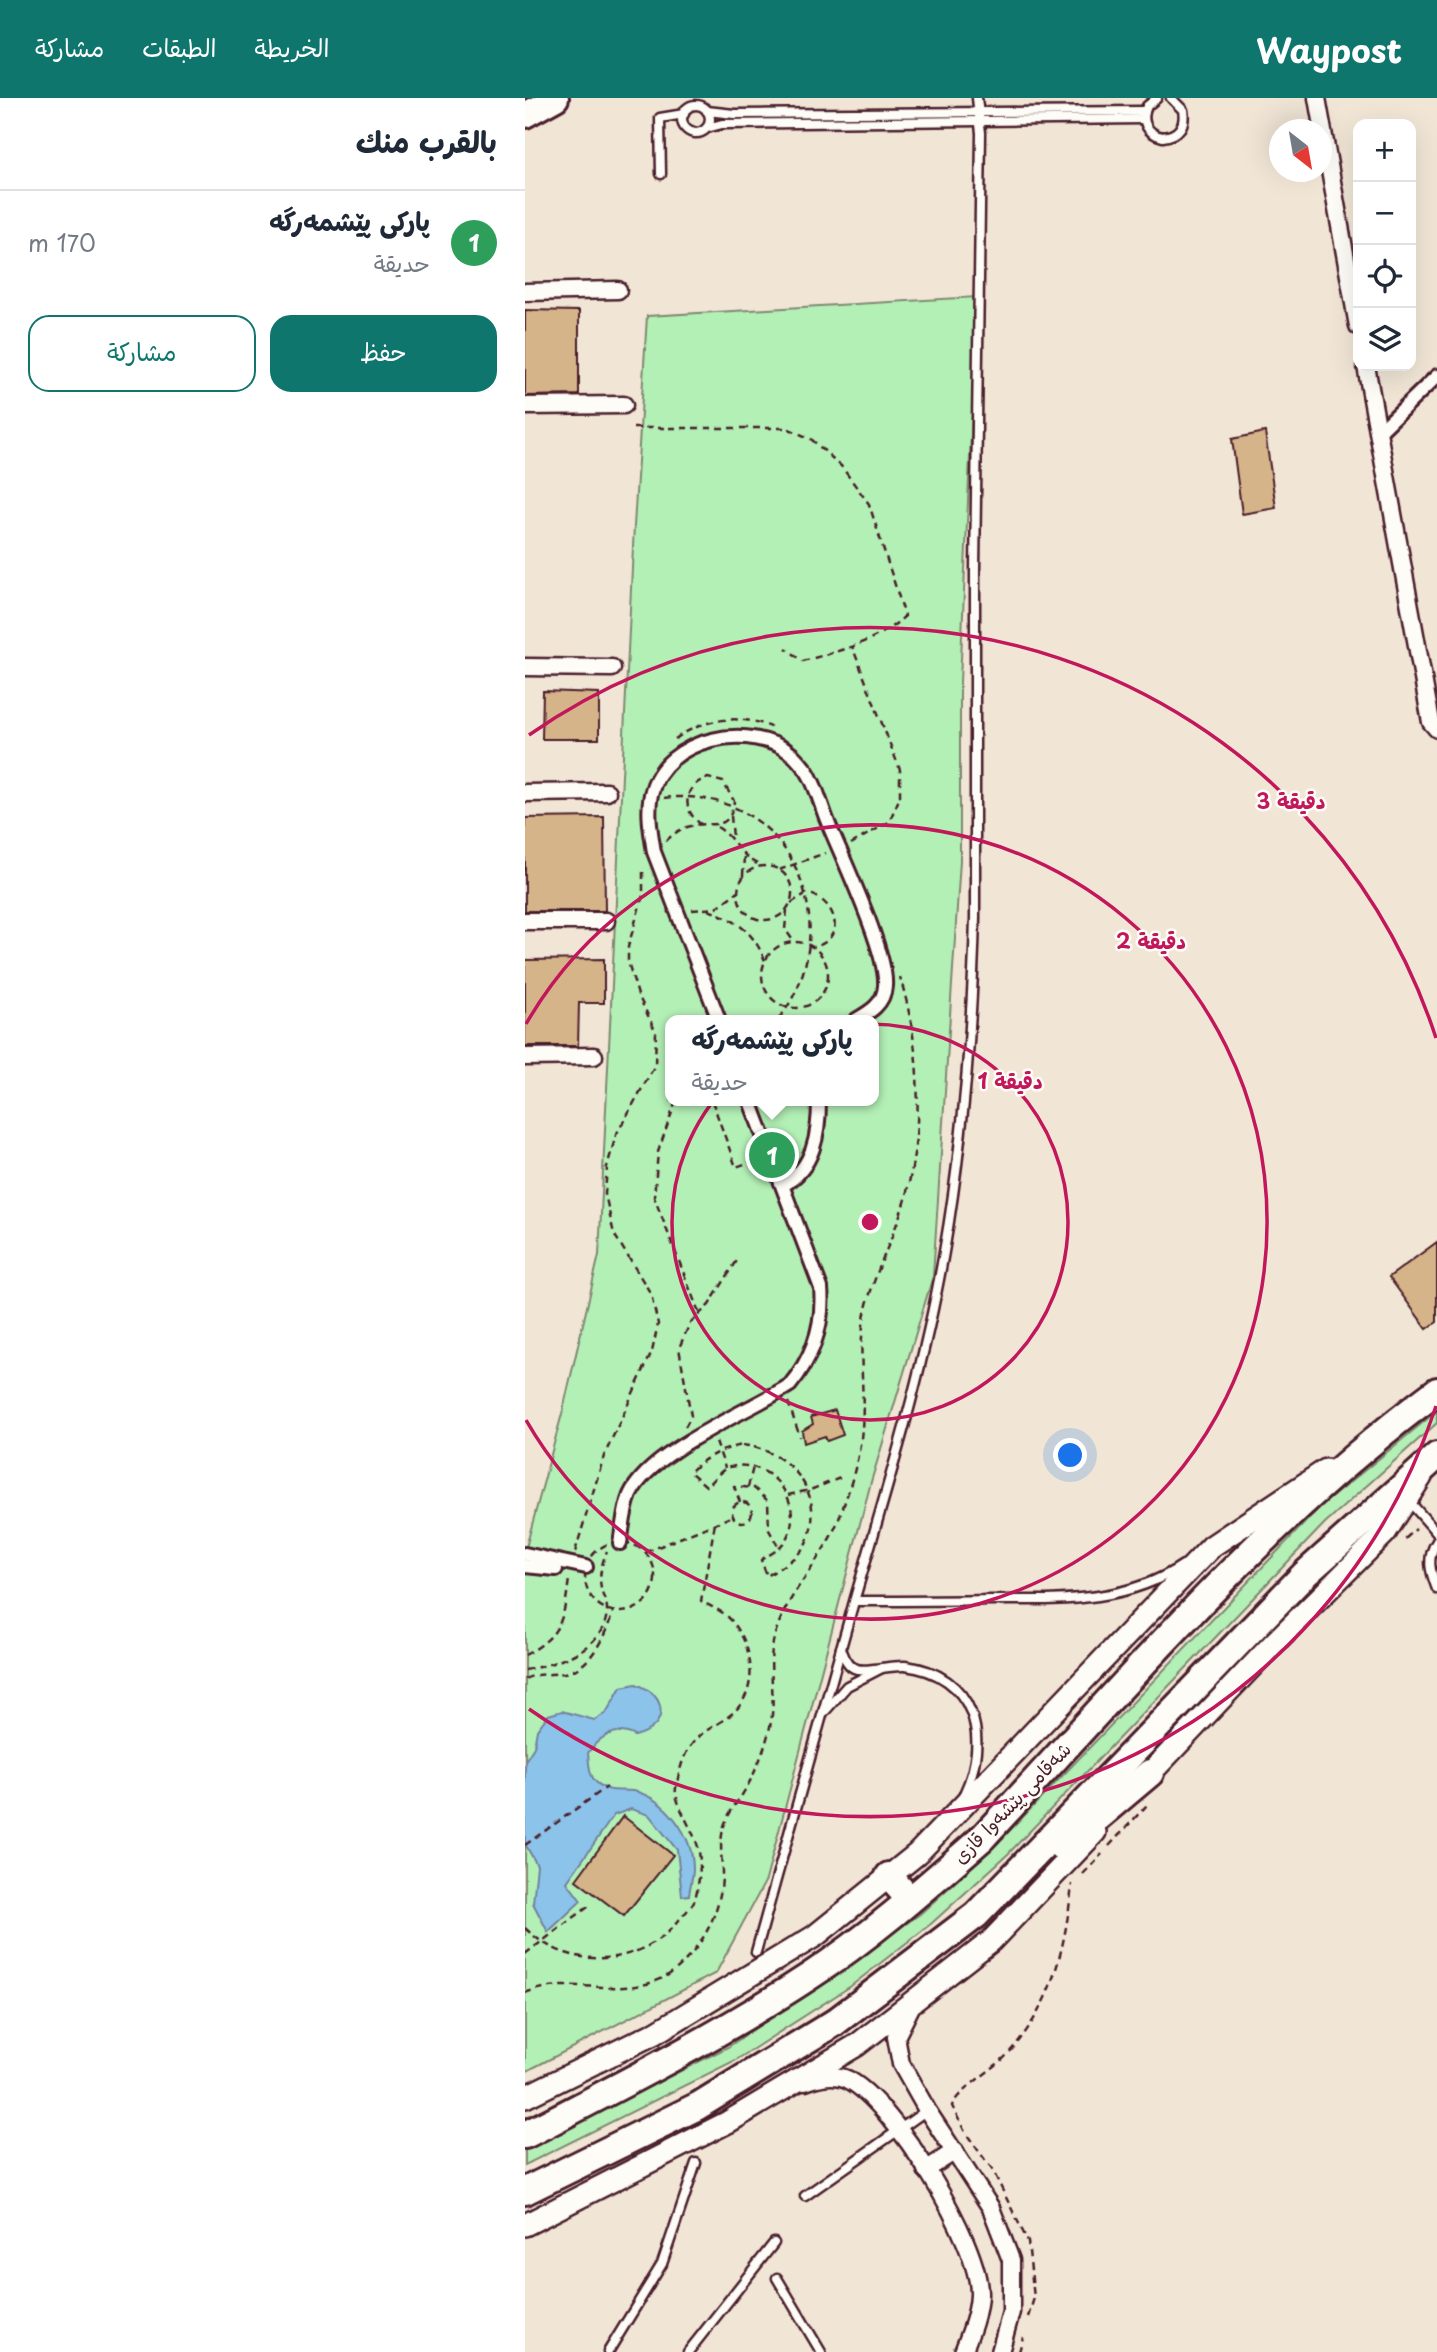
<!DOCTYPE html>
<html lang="ar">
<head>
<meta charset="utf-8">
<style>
	:root { --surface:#fff; --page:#f6f6f7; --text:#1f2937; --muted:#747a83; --line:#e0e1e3; --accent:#0f766e }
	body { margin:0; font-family:"Playpen Sans","Playpen Sans Arabic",sans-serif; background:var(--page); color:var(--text); direction:rtl }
	.controls { position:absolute; right:21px; top:21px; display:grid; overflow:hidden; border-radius:14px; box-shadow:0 7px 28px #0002 }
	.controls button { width:63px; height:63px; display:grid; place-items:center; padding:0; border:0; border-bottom:2px solid var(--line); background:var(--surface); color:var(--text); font:35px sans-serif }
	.compass { position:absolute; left:744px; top:21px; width:63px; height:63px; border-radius:50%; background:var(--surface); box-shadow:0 7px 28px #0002; rotate:149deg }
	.you { position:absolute; left:546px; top:1358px; width:24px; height:24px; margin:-18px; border:5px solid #fff; border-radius:50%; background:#1a73e8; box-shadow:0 0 0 10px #1a73e833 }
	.badge { display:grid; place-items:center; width:46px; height:46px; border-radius:50%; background:var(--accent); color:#fff; font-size:23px; font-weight:700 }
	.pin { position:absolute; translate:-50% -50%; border:4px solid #fff; box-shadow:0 2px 7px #0006 }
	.popup { position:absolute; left:140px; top:917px; width:214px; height:91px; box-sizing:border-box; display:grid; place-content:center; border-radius:14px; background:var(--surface); filter:drop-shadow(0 2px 5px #0005); font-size:23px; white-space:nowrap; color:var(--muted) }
	.popup b { font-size:26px; color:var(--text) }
	.popup::after { content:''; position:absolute; left:50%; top:100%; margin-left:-14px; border:14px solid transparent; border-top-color:var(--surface) }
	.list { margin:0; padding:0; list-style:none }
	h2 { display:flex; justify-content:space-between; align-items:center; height:91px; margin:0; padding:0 28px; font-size:30px }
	h2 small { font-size:23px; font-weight:400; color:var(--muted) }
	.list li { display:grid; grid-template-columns:46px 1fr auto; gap:21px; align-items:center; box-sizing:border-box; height:105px; padding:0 28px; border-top:2px solid var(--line) }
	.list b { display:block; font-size:26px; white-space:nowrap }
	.list p { margin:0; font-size:23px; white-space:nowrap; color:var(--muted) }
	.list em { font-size:23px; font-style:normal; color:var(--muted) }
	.actions { display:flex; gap:14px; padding:21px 28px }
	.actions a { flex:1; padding:16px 0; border:2px solid var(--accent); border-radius:21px; text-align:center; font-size:24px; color:var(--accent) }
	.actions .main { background:var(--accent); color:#fff }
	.icon { flex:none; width:38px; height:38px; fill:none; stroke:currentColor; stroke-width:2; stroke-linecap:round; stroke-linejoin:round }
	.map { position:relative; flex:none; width:912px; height:2254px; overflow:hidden; direction:ltr }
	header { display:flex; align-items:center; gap:42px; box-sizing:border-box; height:98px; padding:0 35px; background:var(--accent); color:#fff }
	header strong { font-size:33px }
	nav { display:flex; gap:38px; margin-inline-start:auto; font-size:24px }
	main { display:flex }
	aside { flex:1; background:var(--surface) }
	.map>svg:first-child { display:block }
	.green { fill:#b3f0b6; stroke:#7e8870; stroke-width:2; fill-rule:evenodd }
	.water { fill:#8cc3ea; stroke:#72819e; stroke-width:2 }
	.building { fill:#d6b489; stroke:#4a1f2b; stroke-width:2 }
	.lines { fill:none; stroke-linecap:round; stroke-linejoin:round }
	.service-casing { stroke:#4a1f2b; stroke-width:13 }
	.pedestrian-casing { stroke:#4a1f2b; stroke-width:18 }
	.minor-casing { stroke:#4a1f2b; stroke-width:21 }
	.secondary-casing { stroke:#4a1f2b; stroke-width:26 }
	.primary-casing { stroke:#4a1f2b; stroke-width:30 }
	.trunk-casing { stroke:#4a1f2b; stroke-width:32 }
	.path { stroke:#4a1f2b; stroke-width:2.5; stroke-dasharray:7 5; stroke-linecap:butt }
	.service { stroke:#fdfcf7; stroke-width:8 }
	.pedestrian { stroke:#fdfcf7; stroke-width:12 }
	.minor { stroke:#fdfcf7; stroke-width:16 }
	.secondary { stroke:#fdfcf7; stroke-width:21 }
	.primary { stroke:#fdfcf7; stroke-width:24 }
	.trunk { stroke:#fdfcf7; stroke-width:26 }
	.ring { fill:none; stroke:#c2185b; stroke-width:3.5 }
	.labels { text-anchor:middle; stroke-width:5; stroke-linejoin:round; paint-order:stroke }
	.street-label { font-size:19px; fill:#4a1f2b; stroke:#fdfcf7 }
	.centre { fill:#c2185b; stroke:#fdfcf7; stroke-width:3.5 }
	.ring-label { font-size:21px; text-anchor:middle; font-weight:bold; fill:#c2185b; stroke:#fdfcf7; stroke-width:5; stroke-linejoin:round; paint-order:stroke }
</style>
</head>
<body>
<header>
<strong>Waypost</strong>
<nav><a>الخريطة</a><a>الطبقات</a><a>مشاركة</a></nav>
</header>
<main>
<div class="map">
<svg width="912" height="2254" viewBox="0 0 912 2254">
	<rect width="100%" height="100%" fill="#f1e6d6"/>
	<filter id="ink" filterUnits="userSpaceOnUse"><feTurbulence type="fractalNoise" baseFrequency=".0143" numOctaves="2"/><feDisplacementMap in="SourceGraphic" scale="14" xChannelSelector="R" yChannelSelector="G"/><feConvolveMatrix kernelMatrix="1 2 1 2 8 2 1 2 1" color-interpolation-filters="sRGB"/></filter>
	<g filter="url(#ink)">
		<!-- green -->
		<g class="green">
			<path d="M452 199 435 584V763L408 1178 346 1384 241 1782 191 1875 0 1974V1453L38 1312 74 1157 109 428 122 218ZM146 922H348V1003H146Z"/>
			<path d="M912 1313V1325L800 1425 483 1756 407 1825 326 1888 211 1962 0 2067V2052L203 1949 395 1816 473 1745 796 1408Z"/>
		</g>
		<!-- water -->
		<path class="water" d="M111 1586C143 1597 145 1629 110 1638 90 1628 75 1638 63 1655 64 1665 64 1678 72 1685 85 1696 94 1691 108 1693 141 1700 168 1738 168 1770 168 1779 165 1788 164 1797L157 1798 152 1752 124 1717 106 1711 89 1717 42 1784 56 1803 23 1834 8 1805 12 1767 0 1746V1663L9 1649 12 1632 23 1617 37 1613 69 1622 81 1615 96 1589Z"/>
		<!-- building -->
		<g class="building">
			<path d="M0 212 54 213V297L0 298Z"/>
			<path d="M740 334 751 410 717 416 707 341Z"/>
			<path d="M18 593 74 595V641H17Z"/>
			<path d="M79 719 80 813H0V720Z"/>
			<path d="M79 861V905H54L53 948H0V862Z"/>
			<path d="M912 1144V1224L902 1231 864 1179Z"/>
			<path d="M310 1312 318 1337 302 1343 300 1338 279 1345 277 1333 288 1326 286 1319Z"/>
			<path d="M98 1718 148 1757 99 1818 51 1782Z"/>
		</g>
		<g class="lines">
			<defs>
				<g id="service">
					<path d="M632 0 622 8C615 23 622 36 638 39 654 37 661 27 658 12L646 0"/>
					<circle cx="171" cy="21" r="14"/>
					<path d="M182 13 209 16 620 13"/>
					<path d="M182 30 197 26 619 21"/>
					<path d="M136 76 135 20 159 16"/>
					<path d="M884 1403 912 1435"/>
					<path d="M912 1443C901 1460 905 1473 912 1491"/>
					<path d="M330 1503C375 1503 420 1503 465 1502 532 1502 600 1506 658 1467"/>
					<path d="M316 1550C319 1558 322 1569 332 1571 343 1574 366 1567 380 1568 450 1576 466 1640 439 1696"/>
					<path d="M301 1612 322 1588 357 1570"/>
					<path d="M231 1854C264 1736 296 1618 330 1500 363 1386 399 1271 419 1154 438 1045 447 931 450 820V471L456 35 452 0"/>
					<path d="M280 2098 402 2012"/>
					<path d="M252 2180 296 2254"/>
					<path d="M83 2254 137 2166 171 2065"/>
					<path d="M163 2254 249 2145"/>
				</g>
				<g id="pedestrian">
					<path d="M853 335 912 278"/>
					<path d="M194 922 129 754C126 735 122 715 126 696 139 639 227 622 268 657 272 661 278 668 282 673 291 687 296 707 302 722 316 757 363 855 360 888 359 906 345 914 331 922"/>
					<path d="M258 1087C289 1070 294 1036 294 1003"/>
					<path d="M95 1445C98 1429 99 1411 105 1397 125 1353 223 1314 265 1287 288 1259 299 1226 296 1190L225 1003"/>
					<path d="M0 1456 61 1469"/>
					<path d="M0 1468 31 1471"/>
				</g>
				<g id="minor">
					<path d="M792 0 833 228"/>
					<path d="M0 194 93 192"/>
					<path d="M841 268 906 624 912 631"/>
					<path d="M0 308 99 307"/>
					<path d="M0 569 87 570"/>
					<path d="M0 695 82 694"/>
					<path d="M0 823H81"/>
					<path d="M0 959 69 958"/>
					<path d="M385 1911 371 1939 376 1966 402 2012 466 2110 486 2162V2214L475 2254"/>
					<path d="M280 1984C294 1979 308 1975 322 1981 368 2003 456 2146 454 2197 453 2217 445 2236 438 2254"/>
					<path d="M401 2072 430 2053"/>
				</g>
				<g id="secondary">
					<path d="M616 1685 748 1546 860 1435 896 1379"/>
					<path d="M0 1999 130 1935 290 1838 392 1756 687 1448 801 1372"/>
					<path d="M0 2127 203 2024 332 1947 466 1843 570 1734"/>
				</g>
				<path id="primary" d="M0 17 31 0"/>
				<g id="trunk">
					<path d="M537 1749 625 1675"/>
					<path d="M364 1778 385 1802"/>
					<path d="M0 2037C97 1987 194 1938 285 1878 346 1838 401 1789 456 1741 601 1586 740 1420 912 1293"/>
					<path d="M0 2093 173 2008 309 1925 451 1817 779 1477 912 1358"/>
				</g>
			</defs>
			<!-- service casing -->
			<use href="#service" class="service-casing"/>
			<!-- pedestrian casing -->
			<use href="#pedestrian" class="pedestrian-casing"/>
			<!-- minor casing -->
			<use href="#minor" class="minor-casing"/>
			<!-- secondary casing -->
			<use href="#secondary" class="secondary-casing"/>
			<!-- primary casing -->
			<use href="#primary" class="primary-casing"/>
			<!-- trunk casing -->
			<use href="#trunk" class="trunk-casing"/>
			<!-- path -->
			<g class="path">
				<path d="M108 330H262L286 341 316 368 344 406 380 518C352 544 314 553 278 563L261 550"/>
				<path d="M150 641C178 621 214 615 246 629"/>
				<path d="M139 700C266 685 326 829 253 922"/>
				<path d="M206 718 208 739"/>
				<path d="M192 729C210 739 215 760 235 767"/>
				<path d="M141 743C148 736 156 730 166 728 186 722 205 736 209 703L198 684 183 680C159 686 155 712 176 726"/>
				<path d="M326 746 364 724 375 699V672L327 548"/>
				<circle cx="240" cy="795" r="27"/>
				<path d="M254 772 300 755"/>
				<path d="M218 778 219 757"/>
				<path d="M266 805 282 795C311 802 323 840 289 849"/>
				<path d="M167 812 191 810 213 793"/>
				<path d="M183 812C212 822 229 834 240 863"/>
				<path d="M262 812 260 831 269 844"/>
				<circle cx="270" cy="877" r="33"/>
				<path d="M151 1003 133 1054 129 1099 175 1217"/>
				<path d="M187 1003 211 1069 231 1062"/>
				<path d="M263 1304 275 1339"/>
				<path d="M160 1329 166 1318 154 1250 165 1225 184 1207 213 1161"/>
				<path d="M191 1344 200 1370"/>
				<path d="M217 1347C266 1352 304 1399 280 1447 273 1460 254 1470 242 1478L236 1462C241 1458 249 1455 254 1450 289 1414 247 1355 202 1370 195 1373 187 1383 181 1388L165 1374C181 1358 195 1352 217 1347Z"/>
				<path d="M223 1389 228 1369"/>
				<path d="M263 1397 285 1392 315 1380"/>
				<path d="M215 1404 209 1388 229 1390 243 1403 244 1432 254 1450"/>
				<circle cx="217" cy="1414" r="10"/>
				<path d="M880 1441 891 1431"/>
				<circle cx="95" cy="1479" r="35"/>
				<path d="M50 1454 79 1358 127 1254 133 1226 126 1196 89 1136 80 1096 82 1069 91 1037 130 967 131 934 113 897 103 864V849L118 797V770"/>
				<path d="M121 1454 208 1418"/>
				<path d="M0 1557C37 1537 39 1520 44 1481"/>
				<path d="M0 1572C31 1566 82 1551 82 1511 82 1505 79 1501 77 1495 73 1480 76 1467 82 1453"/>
				<path d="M0 1581C15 1573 34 1579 49 1572 69 1563 82 1533 88 1514"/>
				<path d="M0 1747 82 1689"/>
				<path d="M584 1748 622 1707"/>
				<path d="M558 1776 577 1756"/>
				<path d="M0 1830C43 1873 115 1870 154 1822 159 1816 167 1809 170 1801 174 1786 177 1764 173 1749 169 1733 148 1703 151 1690 154 1676 157 1658 167 1646 178 1631 196 1626 209 1614 236 1589 227 1542 203 1519 196 1512 184 1508 176 1503L190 1425"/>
				<path d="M0 1856 67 1806"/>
				<path d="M0 1895C53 1874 116 1911 160 1863 182 1841 197 1807 197 1776 197 1759 194 1744 199 1728 203 1716 210 1707 217 1697 231 1675 241 1649 246 1624 251 1596 242 1567 249 1540 261 1494 299 1462 315 1418 325 1390 335 1359 337 1330 340 1294 333 1257 339 1221 346 1179 369 1141 380 1101 399 1031 396 948 375 879"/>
				<path d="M503 2219 509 2200 503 2144 468 2073 440 2034 427 2008C432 1993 468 1972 481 1958 527 1909 540 1851 547 1786"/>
				<path d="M494 2254 498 2239"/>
			</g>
			<!-- service -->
			<use href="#service" class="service"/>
			<!-- pedestrian -->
			<use href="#pedestrian" class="pedestrian"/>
			<!-- minor -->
			<use href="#minor" class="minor"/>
			<!-- secondary -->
			<use href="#secondary" class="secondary"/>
			<!-- primary -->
			<use href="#primary" class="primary"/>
			<!-- trunk -->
			<use href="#trunk" class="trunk"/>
		</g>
	</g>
	<!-- distance rings -->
	<g class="ring">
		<circle cx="345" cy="1124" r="198"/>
		<path d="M1 926A397 397 0 1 1 1 1322"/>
		<path d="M911 1308A595 595 0 0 1 4 1611M4 637A595 595 0 0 1 911 940"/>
	</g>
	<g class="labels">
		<!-- street labels -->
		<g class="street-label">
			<text transform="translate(487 1705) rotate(-46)" y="7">شەقامی پێشەوا قازی</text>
		</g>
	</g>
	<circle cx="345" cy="1124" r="10" class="centre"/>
	<g class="ring-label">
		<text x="766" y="711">3 دقيقة</text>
		<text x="626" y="851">2 دقيقة</text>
		<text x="485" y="991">1 دقيقة</text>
	</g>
</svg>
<div class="controls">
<button>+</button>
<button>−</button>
<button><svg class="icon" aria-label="locate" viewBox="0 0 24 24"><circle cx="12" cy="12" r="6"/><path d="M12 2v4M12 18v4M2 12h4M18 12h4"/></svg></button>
<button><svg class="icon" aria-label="layers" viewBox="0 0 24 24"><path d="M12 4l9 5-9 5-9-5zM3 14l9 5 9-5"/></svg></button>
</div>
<svg class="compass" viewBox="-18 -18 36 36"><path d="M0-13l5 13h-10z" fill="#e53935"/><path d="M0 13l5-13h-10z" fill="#747a83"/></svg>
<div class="you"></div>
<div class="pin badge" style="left:247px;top:1057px;background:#2e9e5b">1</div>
<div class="popup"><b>پارکی پێشمەرگە</b>حديقة</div>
</div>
<aside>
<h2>بالقرب منك<small></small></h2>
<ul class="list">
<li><span class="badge" style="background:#2e9e5b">1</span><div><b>پارکی پێشمەرگە</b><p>حديقة</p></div><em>170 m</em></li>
</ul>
<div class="actions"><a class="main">حفظ</a><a>مشاركة</a></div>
</aside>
</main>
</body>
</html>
